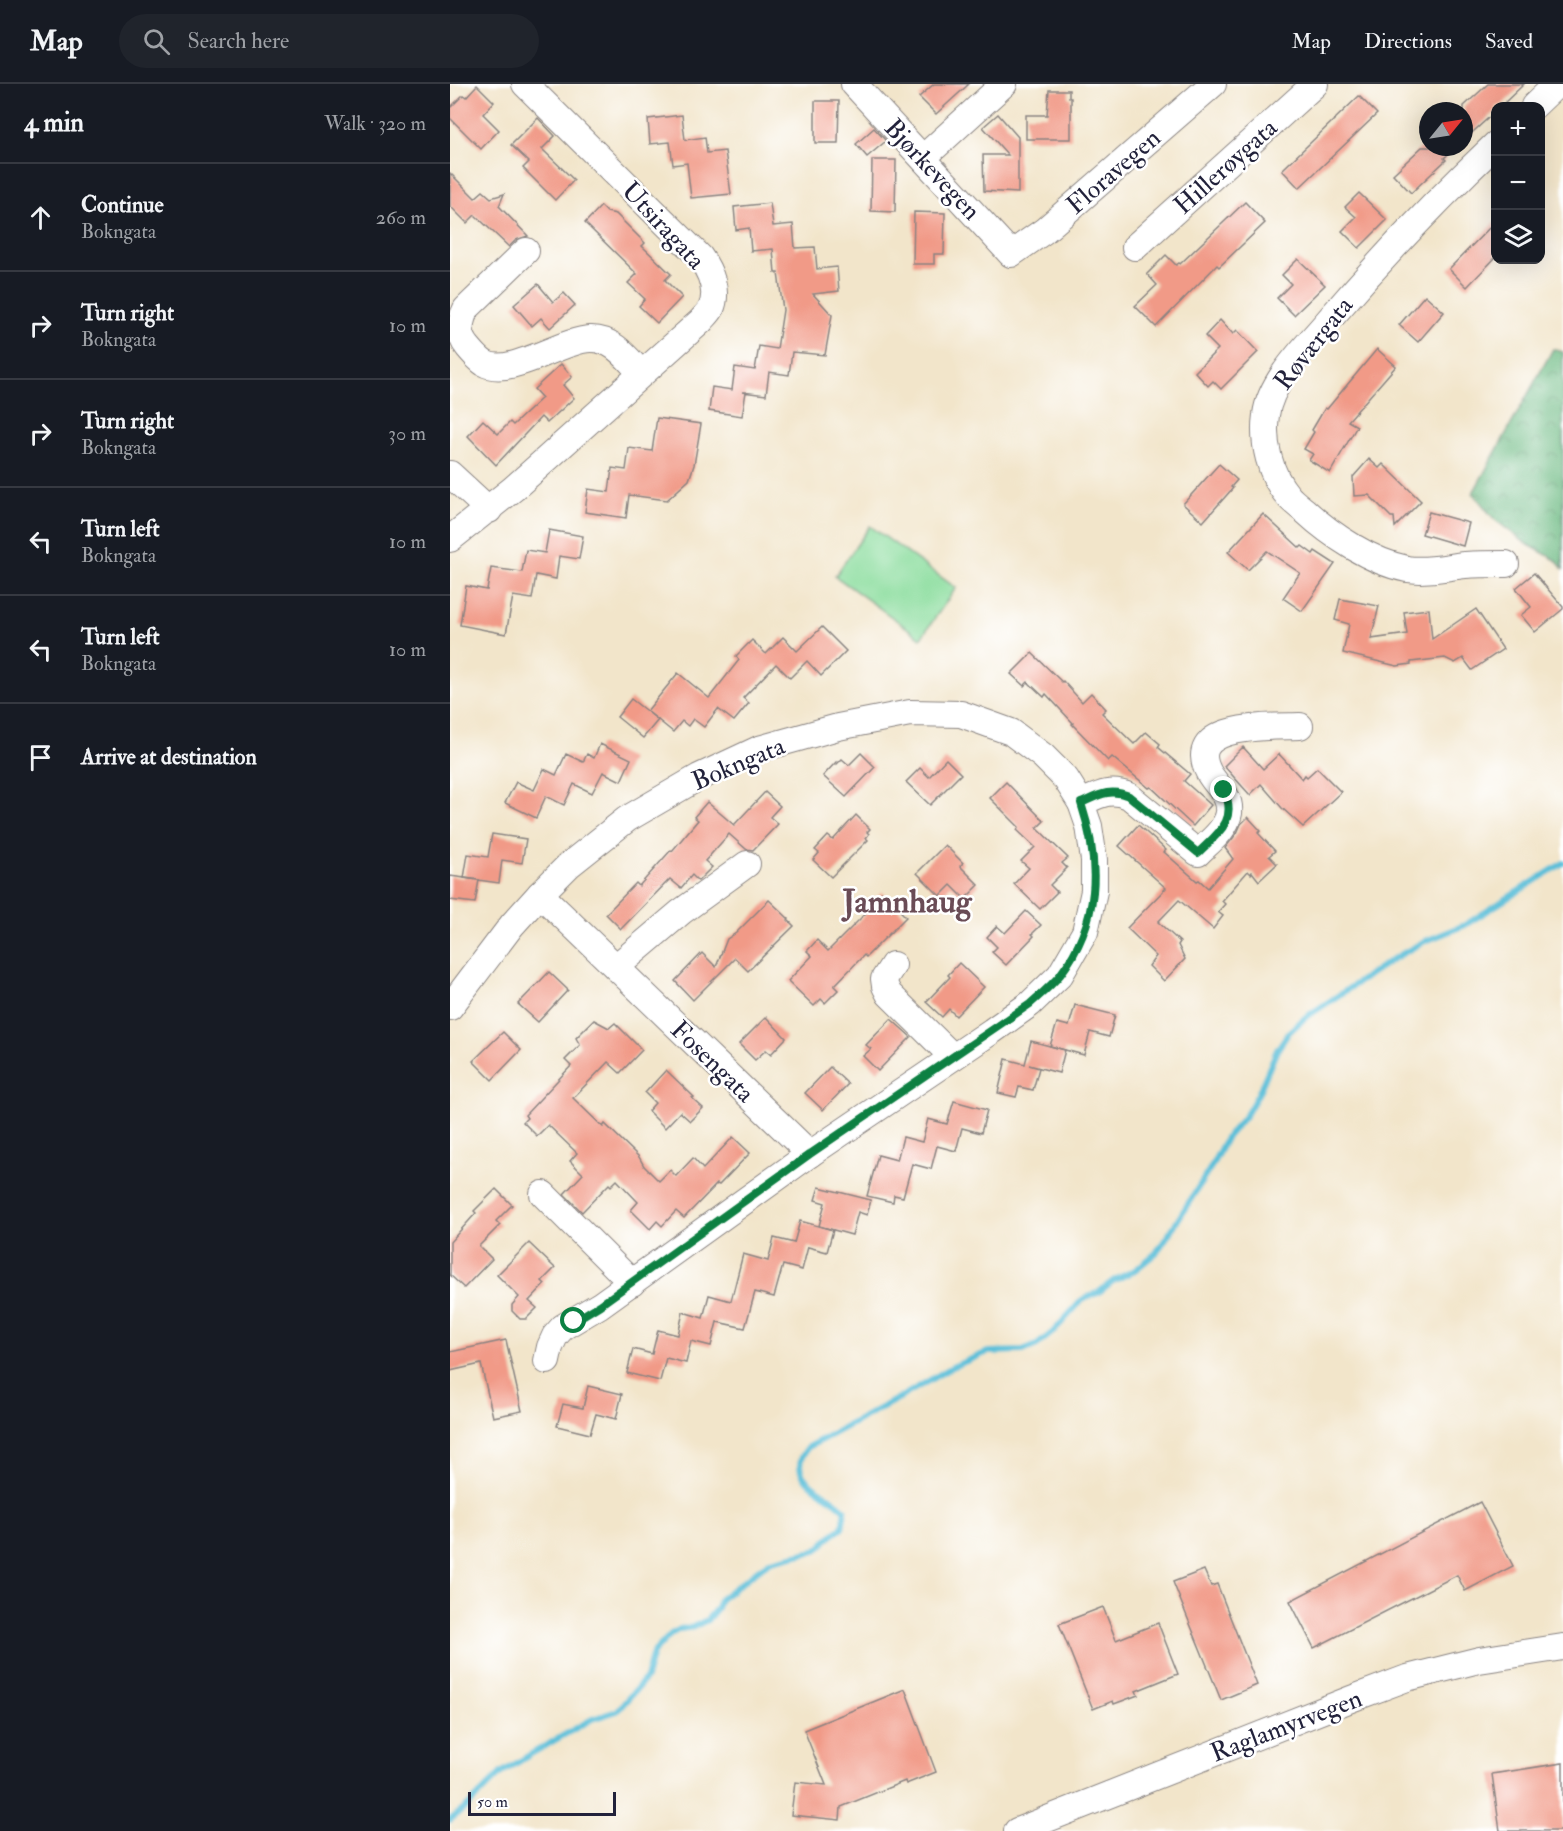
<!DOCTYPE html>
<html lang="en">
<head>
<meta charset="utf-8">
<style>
	:root { --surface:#171b24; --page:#20242c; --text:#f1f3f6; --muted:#9ea1a6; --line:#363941 }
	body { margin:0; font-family:"IM FELL Double Pica",serif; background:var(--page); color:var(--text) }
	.controls { position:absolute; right:18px; top:18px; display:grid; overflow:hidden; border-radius:12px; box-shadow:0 6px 24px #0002 }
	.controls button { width:54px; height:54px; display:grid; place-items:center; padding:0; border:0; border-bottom:2px solid var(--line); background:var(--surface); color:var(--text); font:30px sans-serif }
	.compass { position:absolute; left:969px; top:18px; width:54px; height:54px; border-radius:50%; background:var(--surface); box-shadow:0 6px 24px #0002; rotate:60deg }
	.scale { position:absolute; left:18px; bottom:15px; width:148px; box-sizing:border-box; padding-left:6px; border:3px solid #22223b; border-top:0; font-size:16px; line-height:21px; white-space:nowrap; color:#22223b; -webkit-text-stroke:4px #fff; paint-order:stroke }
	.stop { position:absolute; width:18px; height:18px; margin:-14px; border:4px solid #0b8043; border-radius:50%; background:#fff }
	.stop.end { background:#0b8043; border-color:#fff; box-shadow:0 2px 6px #0008 }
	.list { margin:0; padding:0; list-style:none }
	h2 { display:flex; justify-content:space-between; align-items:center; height:78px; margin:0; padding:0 24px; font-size:26px }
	h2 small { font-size:20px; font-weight:400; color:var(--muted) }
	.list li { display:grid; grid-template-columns:39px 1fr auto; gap:18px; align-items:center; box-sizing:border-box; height:108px; padding:0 24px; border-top:2px solid var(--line) }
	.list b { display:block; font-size:22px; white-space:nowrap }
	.list p { margin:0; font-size:20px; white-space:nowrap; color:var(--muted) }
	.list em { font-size:20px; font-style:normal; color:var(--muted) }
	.icon { flex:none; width:33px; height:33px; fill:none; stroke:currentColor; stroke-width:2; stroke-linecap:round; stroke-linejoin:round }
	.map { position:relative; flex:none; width:1113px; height:1747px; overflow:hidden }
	header { display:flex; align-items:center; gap:36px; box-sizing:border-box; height:84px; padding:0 30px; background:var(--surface); border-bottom:2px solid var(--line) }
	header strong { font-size:28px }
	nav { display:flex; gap:33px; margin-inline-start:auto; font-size:21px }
	.search { width:420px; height:54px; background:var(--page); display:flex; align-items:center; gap:15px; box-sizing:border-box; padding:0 21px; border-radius:33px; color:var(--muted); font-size:22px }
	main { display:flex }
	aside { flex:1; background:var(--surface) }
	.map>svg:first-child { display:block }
	.forest { fill:url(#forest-crowns); stroke:#496f60; stroke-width:1.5 }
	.green { fill:#8bdd9e; stroke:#56806c; stroke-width:1.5 }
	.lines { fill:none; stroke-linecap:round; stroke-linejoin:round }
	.stream { stroke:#5bbfd9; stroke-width:6 }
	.building { fill:#f19a87 }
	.minor-casing { stroke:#8a8482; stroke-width:28 }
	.minor { stroke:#fff; stroke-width:26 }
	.route { stroke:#0b8043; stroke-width:8 }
	.labels { text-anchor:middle; stroke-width:5; stroke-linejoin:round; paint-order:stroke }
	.street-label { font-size:26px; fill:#22223b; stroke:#fff }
	.district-label { font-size:32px; font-weight:bold; fill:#6a4c56; stroke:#fff }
</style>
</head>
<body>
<header>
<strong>Map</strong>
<div class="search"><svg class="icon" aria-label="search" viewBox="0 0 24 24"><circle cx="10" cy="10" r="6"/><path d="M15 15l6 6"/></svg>Search here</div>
<nav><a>Map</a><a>Directions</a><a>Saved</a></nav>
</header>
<main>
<aside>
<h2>4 min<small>Walk · 320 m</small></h2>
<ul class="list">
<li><svg class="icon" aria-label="ahead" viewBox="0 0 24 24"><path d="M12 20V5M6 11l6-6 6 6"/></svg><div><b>Continue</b><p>Bokngata</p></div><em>260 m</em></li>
<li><svg class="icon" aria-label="right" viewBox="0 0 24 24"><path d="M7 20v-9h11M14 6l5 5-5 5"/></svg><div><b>Turn right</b><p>Bokngata</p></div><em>10 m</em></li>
<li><svg class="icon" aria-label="right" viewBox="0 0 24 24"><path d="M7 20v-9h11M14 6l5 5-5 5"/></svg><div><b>Turn right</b><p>Bokngata</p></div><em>30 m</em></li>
<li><svg class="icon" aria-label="left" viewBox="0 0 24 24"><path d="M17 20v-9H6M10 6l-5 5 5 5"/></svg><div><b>Turn left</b><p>Bokngata</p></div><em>10 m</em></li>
<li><svg class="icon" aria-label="left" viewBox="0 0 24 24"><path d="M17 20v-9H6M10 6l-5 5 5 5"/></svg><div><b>Turn left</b><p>Bokngata</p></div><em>10 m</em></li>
<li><svg class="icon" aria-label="arrive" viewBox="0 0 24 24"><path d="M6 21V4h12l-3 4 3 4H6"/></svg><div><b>Arrive at destination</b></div></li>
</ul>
</aside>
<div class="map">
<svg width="1113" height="1747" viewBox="0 0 1113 1747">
	<defs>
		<pattern id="forest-crowns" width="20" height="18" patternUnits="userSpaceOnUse" patternTransform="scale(1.5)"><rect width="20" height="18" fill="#70bc85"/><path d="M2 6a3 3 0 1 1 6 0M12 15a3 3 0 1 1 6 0" fill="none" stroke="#5c986e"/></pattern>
	</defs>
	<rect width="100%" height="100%" fill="#fff"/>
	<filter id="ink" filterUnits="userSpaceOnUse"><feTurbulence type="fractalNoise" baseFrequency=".0167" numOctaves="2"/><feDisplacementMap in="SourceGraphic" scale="12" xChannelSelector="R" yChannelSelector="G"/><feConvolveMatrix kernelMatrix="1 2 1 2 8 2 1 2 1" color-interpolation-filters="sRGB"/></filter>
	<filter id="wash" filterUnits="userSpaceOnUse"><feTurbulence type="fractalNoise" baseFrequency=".008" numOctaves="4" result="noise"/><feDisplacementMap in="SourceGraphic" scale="24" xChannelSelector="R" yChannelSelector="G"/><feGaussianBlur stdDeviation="1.35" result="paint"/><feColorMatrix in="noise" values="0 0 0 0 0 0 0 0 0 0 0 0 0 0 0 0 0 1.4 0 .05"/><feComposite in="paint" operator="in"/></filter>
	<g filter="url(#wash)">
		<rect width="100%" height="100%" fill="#f2e5ca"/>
		<!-- forest -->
		<path class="forest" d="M1103 265 1113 268V485L1106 476 1077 460 1044 435 1023 409Z"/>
		<!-- green -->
		<path class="green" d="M420 442 506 504 471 554 385 492Z"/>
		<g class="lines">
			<!-- stream -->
			<path class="stream" d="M0 1736 19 1721 51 1689 81 1670 142 1635 167 1627 196 1594 203 1569 221 1550 230 1545 243 1543 257 1536 267 1524 269 1516 312 1483 321 1477 364 1467 371 1463 377 1455 392 1444 395 1426C376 1406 332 1396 358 1363L451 1313 502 1283 538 1268 573 1267 587 1261 603 1248 632 1216 649 1208 663 1197 685 1186 706 1169 719 1150 761 1083 776 1054 796 1031 808 1010 827 966 839 948 856 933 943 875 973 858 1015 841 1113 779"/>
		</g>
		<g id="blocks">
			<!-- building -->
			<g class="building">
				<path d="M484 0H519L486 30 469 13Z"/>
				<path d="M1038 0H1074L1051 22H1046V27L1014 56V22Z"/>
				<path d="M27 1 44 18 33 30 49 46 31 65 0 34V24L13 11 16 13Z"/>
				<path d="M599 6H619V14H621V55H576V31H597Z"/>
				<path d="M909 12 927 30 849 104 832 86Z"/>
				<path d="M365 17H389L388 59H365Z"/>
				<path d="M548 30 568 53V109L534 107 533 71H558L533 43Z"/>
				<path d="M232 31 235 56 255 53 257 69 275 67 281 110 241 114 237 79 223 81 220 58 200 60 198 35Z"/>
				<path d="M88 34 105 52 92 65 124 96 105 116 73 84 79 78 61 61Z"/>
				<path d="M424 44 436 57 417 73 406 60Z"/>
				<path d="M972 63H1006L994 74 996 76 961 109 943 90Z"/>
				<path d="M422 76H446L445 128 421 127Z"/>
				<path d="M0 89 25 114 33 107 41 114 54 110 49 122 78 152 66 156 59 163 25 131 17 139 0 122Z"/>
				<path d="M909 109 937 136 909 164 892 147 906 133 895 123Z"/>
				<path d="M795 118 815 139 769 183 767 181 706 243 685 222 707 201 697 190 716 171 726 181 729 179 730 180Z"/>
				<path d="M320 119 323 142 343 140 345 164 365 163 367 185 387 183 389 207 363 210 382 231 375 271 342 268 339 291 319 288 316 311 292 308H296L292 332 259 327 262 303 282 306 285 283 305 286 309 262 327 265 333 226 328 189H325L323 165 301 167 299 144 286 146 284 123Z"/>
				<path d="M151 122 157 128 166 130 195 159 192 162 221 190 215 196 232 213 207 239 189 222 195 215 178 199 187 190 135 139Z"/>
				<path d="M464 128 495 129 494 170H484V180H463Z"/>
				<path d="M1046 137V173L1017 203 999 185Z"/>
				<path d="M848 175 875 201 844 231 827 214 841 200 832 191Z"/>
				<path d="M88 200 103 218 114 209 125 221 100 244 91 234 82 242 64 221Z"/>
				<path d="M975 211 994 228 968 258 949 241Z"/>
				<path d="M770 236 783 250 787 246 808 268 771 305 763 297 758 302 745 288 768 265 755 252Z"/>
				<path d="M927 265 946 282 898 337 907 342 880 389 859 376 863 370 854 365 864 348 862 346 875 324 877 325Z"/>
				<path d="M111 280 122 293 113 301 124 314 97 339 91 333 46 381 18 352 33 336 48 350 60 338 63 341 92 314 84 305Z"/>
				<path d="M207 334 251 340 244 381 239 396 217 416 179 411 176 434 135 428 138 405 159 408 162 384 176 386 179 364 202 367Z"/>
				<path d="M919 375 929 384 933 380 971 417 945 443 944 433H941L919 411 904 412 903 393Z"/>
				<path d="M769 380 787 396 781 403 783 404 753 438 733 420Z"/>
				<path d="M979 428 1019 439 1013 462 972 450Z"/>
				<path d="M813 430 850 464 852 462 863 470 865 467 885 480 852 527 833 514 850 489 817 467 798 486 778 468Z"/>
				<path d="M99 446 133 452 129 475 109 472 106 495 86 491 82 515 63 512 56 550 10 541 16 502 37 506 41 484 72 488 76 466 95 469Z"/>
				<path d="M1084 489 1113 523V525L1085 548 1071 531 1081 523 1066 504Z"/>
				<path d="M890 515 929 522 921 555 957 550 954 528 979 525 982 555 1026 525 1053 565 1022 586 1013 574 1005 579 995 574 961 578V580L947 582 893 569 899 540 885 536Z"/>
				<path d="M372 543 396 567 371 592 357 577 340 594 326 580 293 614 299 619 284 637 268 625 254 643 243 635 238 642 232 637 223 648 197 627 228 589 259 614 289 576 286 572 302 556 316 570 333 553 347 567Z"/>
				<path d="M582 569 612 598 613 597 632 618 641 609 656 625 652 629 684 660 696 648 710 660 708 663 740 690 734 697 761 721 743 742 701 703 699 704 662 673 658 677 622 640 623 639 596 610 594 613 578 598 574 602 561 590Z"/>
				<path d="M181 615 208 636 193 654 167 633Z"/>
				<path d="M150 660 181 675 171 697 153 688 142 709 124 700 114 721 96 712 86 734 55 719 66 698 84 706 94 685 106 691 116 670 133 678 137 670 144 674Z"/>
				<path d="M793 663 813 685 829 670 852 695 855 691 857 693 867 684 891 708 853 743 832 724 811 700 800 711 774 682Z"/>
				<path d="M411 669 425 683 396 713 373 692 386 678 387 680 392 675 399 681Z"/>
				<path d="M496 675 511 690 480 721 456 698 470 684 479 693Z"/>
				<path d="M556 698 594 737 587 744 618 774 612 779 617 784 600 801 607 808 590 825 564 800 579 784 571 777 585 763 567 746 569 743 540 714Z"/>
				<path d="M315 708 330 722 320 733 328 740 303 766 296 765 279 750 255 777 262 783 248 797 242 791 231 804 220 795 171 845 156 830 186 799 189 802 221 766 222 767 248 736 244 733 257 718 284 741Z"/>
				<path d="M406 731 420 745 417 748 419 750 416 754 418 756 381 793 363 776 369 769 365 766 378 752 383 756Z"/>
				<path d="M798 733 811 747 808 749 825 767 819 772 827 780 809 797 802 788 801 790 798 787 772 817 775 820 768 828 773 832 763 845 729 816 708 838 730 858 728 861 735 875 714 897 699 882 706 872 677 844 716 804 669 762 688 741 716 766 714 768 747 797 749 796 758 804 783 775 775 764 787 749 791 740Z"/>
				<path d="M42 750 76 755 72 779 52 776 49 799 14 794 18 770 38 773Z"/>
				<path d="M495 761 513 779 510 782 529 801 515 815 501 801 490 812 467 789Z"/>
				<path d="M0 792 29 796 25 819 0 816Z"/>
				<path d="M432 808 456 833 416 873 414 871 384 902 388 906 375 919 371 915 364 922 338 897 362 872 357 867 367 856 378 867 416 829 414 826Z"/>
				<path d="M319 816 339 835 338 836 344 842 298 887 285 874 243 916 225 897 252 869 266 883 277 855 286 849Z"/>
				<path d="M576 827 591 841 582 850 584 852 556 881 542 868 547 863 537 853 547 842 555 849Z"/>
				<path d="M509 879 534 903 506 932 499 925 492 933 476 918 500 893 498 891Z"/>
				<path d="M99 888 118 906 88 938 68 920Z"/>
				<path d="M625 921 665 931 659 953 640 948 634 971 600 962 607 939 619 942Z"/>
				<path d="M316 933 336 954 321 970 316 966 305 976 289 960Z"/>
				<path d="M441 935 461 953 428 987 413 972 421 965 416 961Z"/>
				<path d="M144 936 159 944 165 939 192 966 170 989 158 978 123 1014 153 1043 155 1040 189 1073 194 1082 209 1097 220 1086 226 1092 243 1074 253 1085 283 1053 300 1069 269 1101 267 1100 234 1134 226 1127 212 1142 207 1137 200 1145 181 1126 188 1118 167 1096 161 1102 159 1100 132 1128 114 1110 133 1090 120 1077 127 1069 98 1041 87 1052 73 1038 77 1034 75 1031 121 982 115 976 130 961 126 954Z"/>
				<path d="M53 948 71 966 42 996 23 977Z"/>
				<path d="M581 957 615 966 609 989 579 981 589 984 583 1006 569 1003 566 1013 548 1009 556 975 575 980Z"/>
				<path d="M380 983 398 1000 373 1026 355 1009Z"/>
				<path d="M216 986 244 1013 242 1014 253 1024 240 1037 230 1028 215 1044 198 1027 205 1019 195 1009Z"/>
				<path d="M504 1017 537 1026 531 1049 512 1044 506 1067 487 1062 481 1085 462 1080 453 1113 444 1111 443 1118 417 1112 428 1071 447 1076 453 1053 472 1058 478 1035 497 1040Z"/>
				<path d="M369 1103 421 1116 417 1131 408 1128 402 1151 369 1142 375 1119 365 1116Z"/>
				<path d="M46 1105 62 1121 46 1137 50 1141 29 1162 42 1175 14 1204 0 1191V1158L26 1129 24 1127Z"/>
				<path d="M350 1137 383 1146 377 1168 358 1163 352 1186 333 1181 324 1213 305 1208 295 1244 267 1238 261 1262 241 1257 236 1279 216 1274 210 1297 177 1289 183 1265 202 1270 208 1246 228 1251 233 1228 253 1234 259 1211 281 1217 293 1170 318 1177 324 1154 344 1159Z"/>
				<path d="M79 1159 105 1184 92 1197 95 1200 79 1217 87 1224 76 1235H70L62 1227V1221L69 1213 47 1191Z"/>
				<path d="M56 1256 72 1327 43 1333 31 1280 0 1287V1268Z"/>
				<path d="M138 1302 172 1310 166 1335 146 1330 140 1350 107 1342 113 1320 133 1324Z"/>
				<path d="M1030 1418 1063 1482 1015 1507 1007 1491 864 1564 840 1517Z"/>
				<path d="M754 1486 761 1502 767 1500 807 1601 771 1616 723 1498Z"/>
				<path d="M653 1523 666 1556 708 1539 728 1590 686 1607 688 1611 664 1620 663 1617 643 1625 609 1540Z"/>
				<path d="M455 1605 486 1688 456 1700 455 1697 391 1723 390 1736 341 1731 345 1698 376 1701 354 1646Z"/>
				<path d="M1113 1679V1747H1050L1042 1690Z"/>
			</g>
		</g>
	</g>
	<g filter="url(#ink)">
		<use href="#blocks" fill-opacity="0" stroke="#8a8482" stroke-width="1.5"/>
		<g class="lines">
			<defs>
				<g id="minor">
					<path d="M404 0 561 170 594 147 763 0"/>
					<path d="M1084 22 1107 0"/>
					<path d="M1046 60C987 116 930 176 877 238 856 263 820 297 816 331 812 359 820 391 838 412 843 418 849 422 855 427 881 451 921 478 957 485 976 488 996 483 1015 481 1029 480 1042 480 1056 480"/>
					<path d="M473 74 554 0"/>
					<path d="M685 163 865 0"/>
					<path d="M76 167 16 225C9 239 8 251 18 263 23 269 28 275 34 279 59 294 111 256 140 255 163 254 177 274 191 289"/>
					<path d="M0 390 39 426"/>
					<path d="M0 455 63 405 251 237C254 233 259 229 261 225 269 207 260 187 250 173L75 0"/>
					<path d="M631 719C649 711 660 704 679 712L748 769C759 758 776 746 779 729 781 711 767 703 759 689 732 638 823 643 850 642"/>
					<path d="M90 810 360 1070"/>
					<path d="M443 881 434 895 435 902 439 910 503 973"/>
					<path d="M166 883 231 828 297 780"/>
					<path d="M0 923 62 841 90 810 119 781 177 735 249 693 309 665 388 643 460 629 511 630 561 648 593 672 616 695 631 719 639 742 644 776V807L635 848 610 891 580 920 542 947 360 1070 150 1221 113 1243 105 1252 100 1263 97 1277"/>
					<path d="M93 1110 182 1199"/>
					<path d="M567 1747 901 1615 957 1594 1029 1576 1113 1563"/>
				</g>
			</defs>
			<!-- minor casing -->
			<use href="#minor" class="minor-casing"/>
			<!-- minor -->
			<use href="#minor" class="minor"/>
		</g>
	</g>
	<g class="lines" filter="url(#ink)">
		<!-- route -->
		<path class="route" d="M124 1237 150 1221 360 1070 580 920C590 911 602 901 610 891 650 838 651 780 631 719 649 711 660 704 679 712L748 769C768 749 788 737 774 706"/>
	</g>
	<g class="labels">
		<!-- street labels -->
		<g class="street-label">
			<text transform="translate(775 82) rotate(-42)" y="9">Hillerøygata</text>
			<text transform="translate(483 85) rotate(47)" y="9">Bjørkevegen</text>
			<text transform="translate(663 87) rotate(-41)" y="9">Floravegen</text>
			<text transform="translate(214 141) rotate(47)" y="9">Utsiragata</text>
			<text transform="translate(863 259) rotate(-52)" y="9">Røværgata</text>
			<text transform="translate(288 679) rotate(-23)" y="9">Bokngata</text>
			<text transform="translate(263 977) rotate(44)" y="9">Fosengata</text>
			<text transform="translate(836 1641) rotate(-21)" y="9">Raglamyrvegen</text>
		</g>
		<!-- district labels -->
		<g class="district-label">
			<text x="457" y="828">Jamnhaug</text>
		</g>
	</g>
</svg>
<div class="controls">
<button>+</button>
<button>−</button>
<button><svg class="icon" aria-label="layers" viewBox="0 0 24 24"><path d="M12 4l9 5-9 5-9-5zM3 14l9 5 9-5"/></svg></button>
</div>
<svg class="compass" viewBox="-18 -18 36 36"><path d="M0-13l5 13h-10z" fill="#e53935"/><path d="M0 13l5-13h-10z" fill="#9ea1a6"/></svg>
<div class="scale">50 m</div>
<div class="stop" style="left:124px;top:1237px"></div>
<div class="stop end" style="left:774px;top:706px"></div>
</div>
</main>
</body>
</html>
